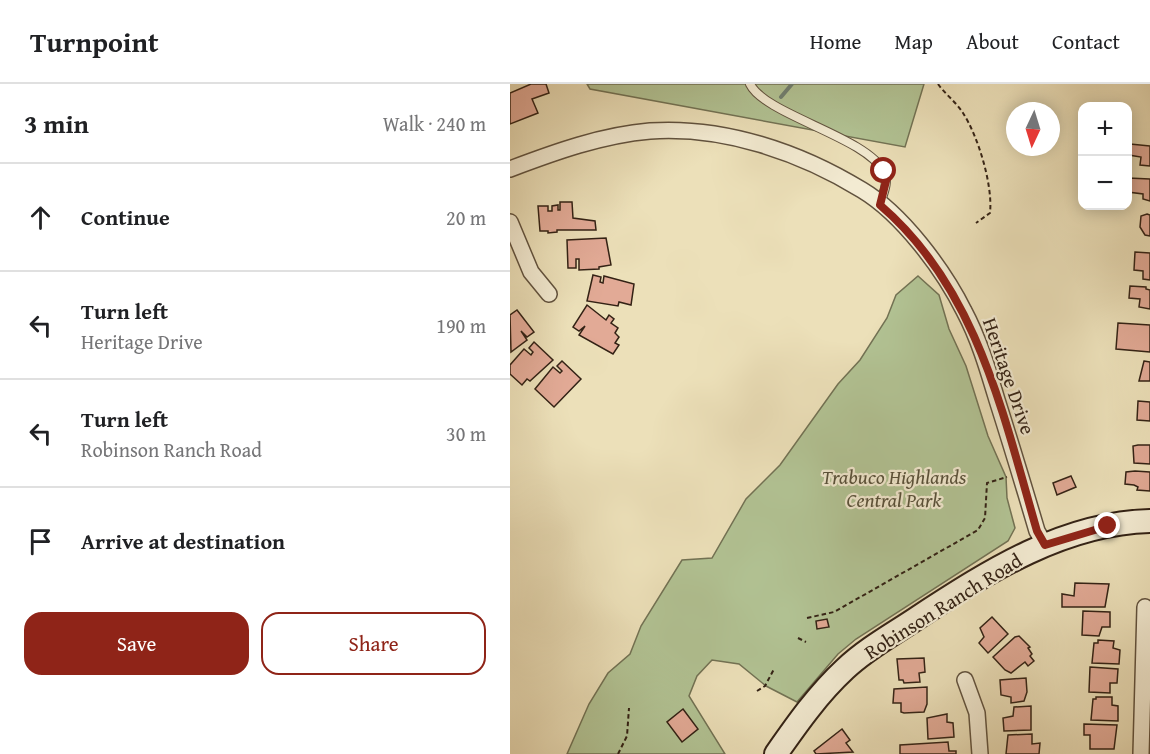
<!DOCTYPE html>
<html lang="en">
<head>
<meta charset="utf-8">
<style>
	:root { --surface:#fff; --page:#f6f6f6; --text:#202124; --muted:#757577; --line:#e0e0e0; --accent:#8f2418 }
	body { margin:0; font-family:"Gentium Book Plus",serif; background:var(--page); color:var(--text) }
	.controls { position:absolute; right:18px; top:18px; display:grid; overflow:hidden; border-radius:12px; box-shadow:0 3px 15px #0003 }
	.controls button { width:54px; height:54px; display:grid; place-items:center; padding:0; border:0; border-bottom:2px solid var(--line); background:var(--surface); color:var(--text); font:30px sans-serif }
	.compass { position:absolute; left:496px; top:18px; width:54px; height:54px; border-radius:50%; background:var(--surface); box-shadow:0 3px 15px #0003; rotate:184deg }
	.stop { position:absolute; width:18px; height:18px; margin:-14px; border:4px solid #8f2418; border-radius:50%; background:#fff }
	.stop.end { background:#8f2418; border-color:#fff; box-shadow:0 2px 6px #0008 }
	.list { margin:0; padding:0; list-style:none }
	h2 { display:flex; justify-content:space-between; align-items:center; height:78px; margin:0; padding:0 24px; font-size:26px }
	h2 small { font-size:20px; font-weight:400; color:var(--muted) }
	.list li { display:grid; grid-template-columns:39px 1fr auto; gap:18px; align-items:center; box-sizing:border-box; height:108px; padding:0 24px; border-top:2px solid var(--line) }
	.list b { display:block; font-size:22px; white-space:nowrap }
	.list p { margin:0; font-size:20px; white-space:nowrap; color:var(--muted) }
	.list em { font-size:20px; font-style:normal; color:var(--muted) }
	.actions { display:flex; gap:12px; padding:18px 24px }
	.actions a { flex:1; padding:14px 0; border:2px solid var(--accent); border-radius:18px; text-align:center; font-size:21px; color:var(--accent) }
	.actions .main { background:var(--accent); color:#fff }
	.icon { flex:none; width:33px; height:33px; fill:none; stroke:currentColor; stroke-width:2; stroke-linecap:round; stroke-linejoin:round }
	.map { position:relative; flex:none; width:640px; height:670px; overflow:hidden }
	header { display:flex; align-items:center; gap:36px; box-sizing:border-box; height:84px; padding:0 30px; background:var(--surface); border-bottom:2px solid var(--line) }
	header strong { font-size:28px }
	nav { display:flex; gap:33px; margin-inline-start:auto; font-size:21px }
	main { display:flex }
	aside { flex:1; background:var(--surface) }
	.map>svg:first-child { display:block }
	.green { fill:#b2c394; stroke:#727254; stroke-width:1.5 }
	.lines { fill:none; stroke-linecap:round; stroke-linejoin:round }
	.stream { stroke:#707f71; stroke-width:4 }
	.building { fill:#e2aa96; stroke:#332215; stroke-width:1.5 }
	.lane-casing { stroke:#61523e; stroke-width:10 }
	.street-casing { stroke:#61523e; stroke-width:18 }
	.secondary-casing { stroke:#332215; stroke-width:26 }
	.path { stroke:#332215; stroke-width:2; stroke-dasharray:4.5 3; stroke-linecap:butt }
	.lane { stroke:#f3ebd2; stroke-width:8 }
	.street { stroke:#f3ebd2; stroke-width:15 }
	.secondary { stroke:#f3ebd2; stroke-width:22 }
	.route { stroke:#8f2418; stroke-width:8 }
	.labels { text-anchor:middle; stroke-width:4.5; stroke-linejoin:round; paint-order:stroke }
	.street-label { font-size:20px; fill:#332215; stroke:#f3ebd2 }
	.park-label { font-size:20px; font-style:italic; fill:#59523b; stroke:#f3ebd2 }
</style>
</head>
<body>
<header>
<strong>Turnpoint</strong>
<nav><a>Home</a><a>Map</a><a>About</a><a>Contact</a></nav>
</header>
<main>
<aside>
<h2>3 min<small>Walk · 240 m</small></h2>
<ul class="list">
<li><svg class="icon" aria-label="ahead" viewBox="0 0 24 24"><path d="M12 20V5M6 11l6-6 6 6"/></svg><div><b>Continue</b></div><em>20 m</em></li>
<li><svg class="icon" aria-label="left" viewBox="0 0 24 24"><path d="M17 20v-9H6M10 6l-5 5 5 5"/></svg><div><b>Turn left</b><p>Heritage Drive</p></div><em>190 m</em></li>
<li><svg class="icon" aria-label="left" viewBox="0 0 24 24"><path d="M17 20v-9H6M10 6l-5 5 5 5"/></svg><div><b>Turn left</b><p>Robinson Ranch Road</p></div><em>30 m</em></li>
<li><svg class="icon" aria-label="arrive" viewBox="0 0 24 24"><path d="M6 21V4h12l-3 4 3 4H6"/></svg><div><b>Arrive at destination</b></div></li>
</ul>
<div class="actions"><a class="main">Save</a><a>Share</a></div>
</aside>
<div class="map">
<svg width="640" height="670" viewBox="0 0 640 670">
	<rect width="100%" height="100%" fill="#ece0b9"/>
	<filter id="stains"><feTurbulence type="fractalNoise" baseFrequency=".00333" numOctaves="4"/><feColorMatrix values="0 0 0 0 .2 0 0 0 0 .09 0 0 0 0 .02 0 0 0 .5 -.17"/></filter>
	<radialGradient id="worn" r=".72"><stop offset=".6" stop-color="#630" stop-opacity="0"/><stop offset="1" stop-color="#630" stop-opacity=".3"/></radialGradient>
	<!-- green -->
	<g class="green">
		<path d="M77 0H414L395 63 80 5Z"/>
		<path d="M408 192 429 211 439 245 456 282 478 352 496 393 497 414 505 444 498 457 346 555 328 570 287 618 256 602 229 580 202 576 187 592 179 612 215 670H57L79 620 98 589 120 570 131 542 172 476 202 474 236 415 270 381 328 300 350 276 377 234 386 211Z"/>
	</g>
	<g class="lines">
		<!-- stream -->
		<path class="stream" d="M271 13 282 0"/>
	</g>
	<!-- building -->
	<g class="building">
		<path d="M21 0H36L39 9 22 15 28 29 0 40V9Z"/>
		<path d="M620 60 640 62V82L630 81 631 73 619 71Z"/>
		<path d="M618 94 640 95V117L633 115V110L618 108Z"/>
		<path d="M50 118H62L63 134 85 137 86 146H47V148L38 149V147H30L28 122H38V127H42V122L48 121V126H50Z"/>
		<path d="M637 130 640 131V152L635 151 630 143 631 132Z"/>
		<path d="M96 154 101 181 89 183V185L69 186V175H66V184H58L57 156Z"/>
		<path d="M625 168 640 169V196L633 195V187L624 186Z"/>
		<path d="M83 191 91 193 90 198 93 199 94 192 124 200 121 221 109 218 108 222 77 217Z"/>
		<path d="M620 202 636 203V205L640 206V225L629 223 630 215 619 214Z"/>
		<path d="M77 221 96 236 99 231 104 235 101 239 108 244 105 249 109 253 105 259 109 261 103 270 69 251 75 242 69 247 63 243Z"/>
		<path d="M7 226 24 248 17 253 11 247 17 256 1 268 0 231Z"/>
		<path d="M608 239 640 241V268L606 265Z"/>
		<path d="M24 258 43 276 20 297 17 295 12 301 0 290V281L14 265 21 271 23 268 19 264Z"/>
		<path d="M52 277 71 295 44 323 25 305 43 283 50 289 52 287 47 282Z"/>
		<path d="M634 277 640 278V297H629Z"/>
		<path d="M628 317 640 318V337L627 336Z"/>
		<path d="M628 361H640V380L624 379 623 362Z"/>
		<path d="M625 387 640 388V407L627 406 628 403 624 401 615 400 616 388Z"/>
		<path d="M561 392 566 403 547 411 543 399Z"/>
		<path d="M565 499 599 500 595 523H552V510L564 512Z"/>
		<path d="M573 527 600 528V543H592L589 552 572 551Z"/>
		<path d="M482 533 498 550 478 569 469 559 474 553 470 544Z"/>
		<path d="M317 535 319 543 307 545 306 537Z"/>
		<path d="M509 552 520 563 518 564 522 570 520 572 524 577 518 582 515 578 501 589 495 586 483 573 505 553Z"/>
		<path d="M588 556 604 557 603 564 610 566 609 580 582 579 584 559H588Z"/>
		<path d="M414 574 415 588 409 589 410 598 394 599 393 596H389L387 575Z"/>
		<path d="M580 583 608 585 607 599H600V609L579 608Z"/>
		<path d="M516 594 517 608 514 617 501 619V613L491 611 490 596Z"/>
		<path d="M417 603V620L414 628 394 629 391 628V619H383L384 605Z"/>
		<path d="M586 613H602V621L608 622V637L581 636 583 615H586Z"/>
		<path d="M521 622V646L494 647 493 634 503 632 504 623Z"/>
		<path d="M173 625 188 645 172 658 157 638Z"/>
		<path d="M437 630V638L443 639 444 653 418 655 417 634Z"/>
		<path d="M574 640 607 641 604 665H580V651H574Z"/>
		<path d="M332 645 340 656 336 659 343 668 306 670 304 667Z"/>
		<path d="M522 650V660L530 659 529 670H496L498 651Z"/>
		<path d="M438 658 439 667H446V670H390V661Z"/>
	</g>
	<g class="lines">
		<defs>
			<path id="lane" d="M240 0C255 31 357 53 374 88 379 98 373 110 370 120"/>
			<g id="street">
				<path d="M0 85C45 68 92 51 140 47 214 42 290 68 352 106 392 130 433 185 454 227 469 255 478 286 487 316 501 360 514 403 527 447L535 461"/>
				<path d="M0 138 21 188 39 210"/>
				<path d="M455 596 467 629 470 670"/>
				<path d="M631 670 635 523"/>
			</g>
			<path id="secondary" d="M266 670C287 640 308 610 335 585 357 564 385 549 410 532 479 487 554 439 640 437"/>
		</defs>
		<!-- lane casing -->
		<use href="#lane" class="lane-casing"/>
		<!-- street casing -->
		<use href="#street" class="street-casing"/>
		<!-- secondary casing -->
		<use href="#secondary" class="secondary-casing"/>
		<!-- path -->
		<g class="path">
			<path d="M428 0C435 10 446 18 453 29 468 52 483 101 480 129L466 139"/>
			<path d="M297 534 324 528 468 446 475 434 477 399 497 393"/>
			<path d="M288 554 296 558"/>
			<path d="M247 607 255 602 264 585"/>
			<path d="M108 670 117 652 119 624"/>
		</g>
		<!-- lane -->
		<use href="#lane" class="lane"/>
		<!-- street -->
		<use href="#street" class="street"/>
		<!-- secondary -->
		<use href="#secondary" class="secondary"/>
	</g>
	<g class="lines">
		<!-- route -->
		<path class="route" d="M374 87 376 97 370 121C467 204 493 330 527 447L535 461 598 442"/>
	</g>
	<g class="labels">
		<!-- street labels -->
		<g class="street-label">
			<text transform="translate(499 292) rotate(71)" y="7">Heritage Drive</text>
			<text transform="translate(433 522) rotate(-32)" y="7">Robinson Ranch Road</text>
		</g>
		<!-- park labels -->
		<g class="park-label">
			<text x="384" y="400">Trabuco Highlands<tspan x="384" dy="23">Central Park</tspan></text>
		</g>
	</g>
	<rect width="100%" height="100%" filter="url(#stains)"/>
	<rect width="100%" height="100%" fill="url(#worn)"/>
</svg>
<div class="controls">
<button>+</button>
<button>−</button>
</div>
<svg class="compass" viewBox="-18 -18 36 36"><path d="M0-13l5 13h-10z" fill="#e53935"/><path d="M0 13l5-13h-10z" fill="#757577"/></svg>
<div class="stop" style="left:374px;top:87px"></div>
<div class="stop end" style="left:598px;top:442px"></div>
</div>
</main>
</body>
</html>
